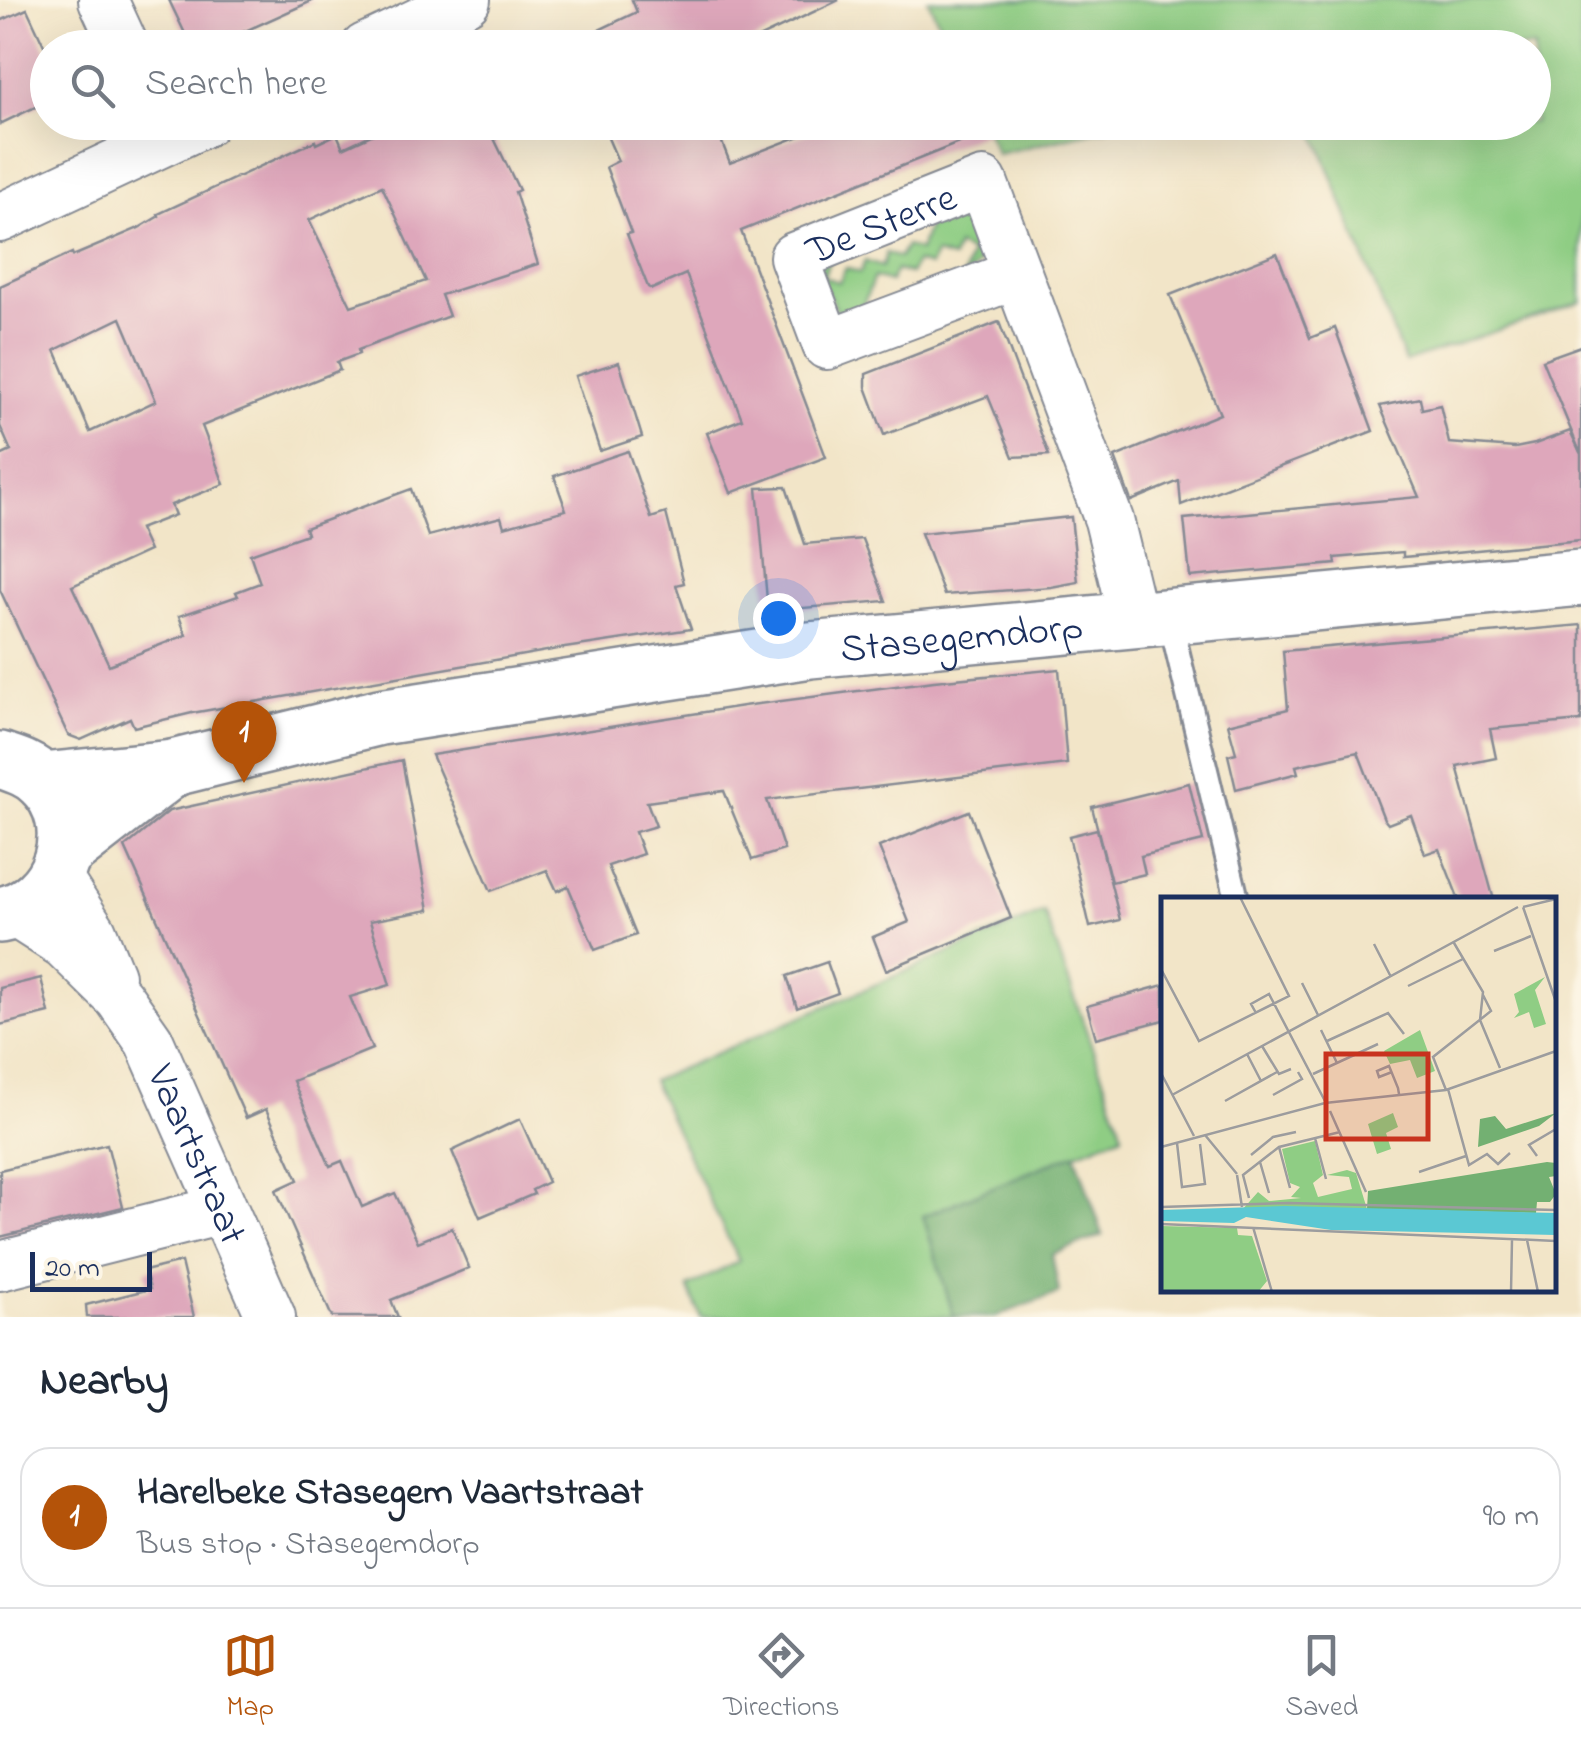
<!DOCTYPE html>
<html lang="en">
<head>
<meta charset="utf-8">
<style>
	:root { --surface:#fff; --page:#f6f6f7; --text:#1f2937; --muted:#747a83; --line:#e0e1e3; --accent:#b45309 }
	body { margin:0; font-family:"Indie Flower",sans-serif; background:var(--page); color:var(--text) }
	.scale { position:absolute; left:30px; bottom:25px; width:122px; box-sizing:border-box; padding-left:10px; border:5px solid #1b2f5e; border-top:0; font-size:28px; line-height:35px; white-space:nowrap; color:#1b2f5e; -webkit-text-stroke:8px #fcf5e5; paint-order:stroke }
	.you { position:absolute; left:778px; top:618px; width:35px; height:35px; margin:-25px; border:8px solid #fff; border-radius:50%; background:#1a73e8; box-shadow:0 0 0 15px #1a73e833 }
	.badge { display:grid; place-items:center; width:65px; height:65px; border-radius:50%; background:var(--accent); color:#fff; font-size:32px; font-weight:700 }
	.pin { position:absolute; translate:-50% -82px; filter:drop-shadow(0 2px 5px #0008) }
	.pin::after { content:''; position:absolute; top:52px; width:35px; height:30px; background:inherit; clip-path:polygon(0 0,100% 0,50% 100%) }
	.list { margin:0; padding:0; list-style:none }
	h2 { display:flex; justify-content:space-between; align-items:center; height:130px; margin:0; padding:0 40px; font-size:42px }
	h2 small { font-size:32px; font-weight:400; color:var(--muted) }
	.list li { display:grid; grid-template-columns:65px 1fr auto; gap:30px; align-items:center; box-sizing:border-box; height:140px; margin:0 20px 20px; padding:0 20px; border:2px solid var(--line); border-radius:30px }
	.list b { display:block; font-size:38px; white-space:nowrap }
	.list p { margin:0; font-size:32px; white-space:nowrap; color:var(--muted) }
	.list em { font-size:32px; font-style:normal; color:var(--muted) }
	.icon { flex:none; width:55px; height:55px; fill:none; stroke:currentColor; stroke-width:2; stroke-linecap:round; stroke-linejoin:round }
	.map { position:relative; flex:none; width:1581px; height:1317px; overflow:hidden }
	.search { position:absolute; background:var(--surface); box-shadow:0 10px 40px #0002; left:30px; right:30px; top:30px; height:110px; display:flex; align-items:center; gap:25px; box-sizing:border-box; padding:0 35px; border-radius:55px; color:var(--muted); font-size:38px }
	.sheet { height:290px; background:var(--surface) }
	nav { display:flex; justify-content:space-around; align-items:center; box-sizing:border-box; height:140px; border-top:2px solid var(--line); background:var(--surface); font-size:28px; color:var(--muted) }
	nav a { display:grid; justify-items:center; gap:5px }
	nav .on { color:var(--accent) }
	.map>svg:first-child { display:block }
	.green { fill:#8fcd84; stroke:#557e71; stroke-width:2.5 }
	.forest { fill:#73b072; stroke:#477068; stroke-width:2.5 }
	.building { fill:#dea7bb; fill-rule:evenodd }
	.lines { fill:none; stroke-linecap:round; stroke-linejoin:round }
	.service-casing { stroke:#868a93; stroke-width:28 }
	.minor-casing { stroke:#868a93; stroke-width:52 }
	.tertiary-casing { stroke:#868a93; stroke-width:60 }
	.service { stroke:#fff; stroke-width:22 }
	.minor { stroke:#fff; stroke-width:48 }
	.tertiary { stroke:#fff; stroke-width:55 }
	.labels { text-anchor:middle; stroke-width:8; stroke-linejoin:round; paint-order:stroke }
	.street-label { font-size:40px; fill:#1b2f5e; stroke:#fcf5e5 }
	.inset-road { fill:none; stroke:#9c9c9e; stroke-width:2.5 }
	.view { fill:#c8321e; fill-opacity:0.15; stroke:#c8321e; stroke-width:5 }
	.inset-edge { fill:none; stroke:#1b2f5e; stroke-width:5 }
</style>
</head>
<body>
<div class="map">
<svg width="1581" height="1317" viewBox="0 0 1581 1317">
	<rect width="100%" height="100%" fill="#fcf5e5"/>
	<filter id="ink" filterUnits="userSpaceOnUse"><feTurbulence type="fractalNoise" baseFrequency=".01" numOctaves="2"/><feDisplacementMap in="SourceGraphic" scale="20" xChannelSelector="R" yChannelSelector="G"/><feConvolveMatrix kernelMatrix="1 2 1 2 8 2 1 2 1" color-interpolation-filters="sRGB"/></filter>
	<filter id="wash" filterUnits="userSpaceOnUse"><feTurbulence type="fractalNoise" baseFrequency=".0048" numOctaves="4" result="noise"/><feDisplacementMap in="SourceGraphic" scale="40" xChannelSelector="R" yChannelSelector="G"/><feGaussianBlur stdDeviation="2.25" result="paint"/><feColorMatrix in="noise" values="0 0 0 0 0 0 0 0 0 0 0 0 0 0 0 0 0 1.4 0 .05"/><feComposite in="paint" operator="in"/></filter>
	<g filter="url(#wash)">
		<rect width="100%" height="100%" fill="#f2e5c8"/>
		<!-- green -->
		<g class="green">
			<path d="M928 0H1581V302L1405 362 1311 123 1534 122V48L951 47Z"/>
			<path d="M983 123H1129L997 154Z"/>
			<path d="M934 212H967C987 237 991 259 963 278L971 253 957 246 952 259 935 254 930 266 916 262 910 274 896 270 890 282 874 277 859 316 843 320 810 262 832 252 823 277 839 282 846 268 860 273 865 261 882 267 886 253 899 258 906 246 919 251Z"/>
			<path d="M1044 912 1123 1134 924 1216 954 1317H701L688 1287 739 1261 652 1081Z"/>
		</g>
		<!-- forest -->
		<path class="forest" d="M1075 1153 1103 1235 1052 1255 1059 1293 994 1317H954L923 1216Z"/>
		<g id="blocks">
			<!-- building -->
			<g class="building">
				<path d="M169 0H314L232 37 231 35 210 44 208 39 191 46Z"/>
				<path d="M632 0H839L737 48H561L637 12Z"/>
				<path d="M27 9 48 54V101L0 124V21Z"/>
				<path d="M399 122H486L519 190 515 192 538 264 441 295 449 316 358 350 359 354 337 362 340 370 202 426 224 484 171 505 175 515 139 529 149 551 72 586 109 665 186 635 179 616 238 596 236 592 260 583 250 554 307 534 305 528 411 489 428 536 501 517 504 527 566 510 554 476 628 451 651 518 666 513 684 583 676 585 691 629 558 649 192 713 134 727 130 718 81 740 68 735 0 590V456L11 451 0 426V286L72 253 73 256 139 228 159 216 158 214 315 141 316 144 337 134 343 148ZM382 186 426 281 351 306 309 220ZM121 318 156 401 90 432 55 350Z"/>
				<path d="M601 122H664L670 136 714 122 730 163 836 122 1008 123 741 231 826 457 731 493 707 433 742 419 686 274 652 289 648 287 627 234 631 233 606 167 618 161Z"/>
				<path d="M1277 253 1310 338 1335 328 1373 431 1181 505 1179 481 1131 501 1115 457 1220 414 1170 295Z"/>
				<path d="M999 322 1049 455 1013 457 988 396 884 435 866 387V374Z"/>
				<path d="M1581 346V452H1580L1542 360Z"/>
				<path d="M619 362 642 437 600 451 575 376Z"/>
				<path d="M1420 398 1422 409 1440 405 1449 443 1515 448 1535 444 1570 431 1581 454V540L1403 557V552L1335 558 1336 564 1190 577 1184 519 1419 497 1380 406Z"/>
				<path d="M786 487 805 544 862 539 886 601 768 611 757 488Z"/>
				<path d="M1071 517 1078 582 1051 587 944 595 921 533Z"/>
				<path d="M1581 625V721L1490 729 1496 758 1457 766 1494 900H1459L1439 849 1425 854 1411 815 1388 824 1384 819 1358 752 1296 766 1298 773 1236 789 1228 755 1236 753 1228 724 1288 709 1283 651Z"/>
				<path d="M1059 669 1067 764 767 800 784 850 752 860 724 791 647 802 656 826 635 832 643 854 608 866 636 935 595 950 568 886 557 891 547 870 491 891 432 755 743 706 934 681Z"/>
				<path d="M402 760 429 910 370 921 390 985 350 997 372 1049 293 1081 330 1166 342 1161 362 1207 395 1193 418 1242 452 1228 469 1268 391 1300 398 1317H332L276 1190 298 1180 266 1109 246 1118 125 847 169 811Z"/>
				<path d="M1189 783 1203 841 1141 856 1145 874 1111 882 1092 807Z"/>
				<path d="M969 811 1011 918 886 970 873 937 909 922 879 847Z"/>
				<path d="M1097 829 1120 920 1090 927 1069 836Z"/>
				<path d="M827 962 838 993 797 1008 787 976Z"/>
				<path d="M41 978 49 1013 0 1025V988Z"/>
				<path d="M1164 985V1020L1096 1038 1087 1006Z"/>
				<path d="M520 1119 548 1182 532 1190 534 1194 480 1217 452 1151Z"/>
				<path d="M107 1144 123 1207 0 1237V1170Z"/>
				<path d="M181 1262 194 1317H87L86 1305 150 1289 145 1271Z"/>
			</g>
		</g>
	</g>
	<g filter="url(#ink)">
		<use href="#blocks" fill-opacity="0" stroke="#868a93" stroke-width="2.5"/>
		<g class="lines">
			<defs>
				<path id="service" d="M1169 616 1237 899"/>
				<g id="minor">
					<path d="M103 0 125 48"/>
					<path d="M365 48 466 0"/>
					<path d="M0 218 205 122"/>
					<path id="s1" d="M1017 274 827 345 794 257 983 182 1109 520 1133 619"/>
					<path d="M56 876 92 932 110 976"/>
					<path id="s2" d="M14 912 64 944 119 998 149 1041 271 1317"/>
					<path d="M0 1266 222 1210"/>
				</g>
				<g id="tertiary">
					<path d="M0 760C15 765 30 769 42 781 88 825 61 904 0 915"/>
					<path id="s3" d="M42 781 173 768 380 717 810 650 1581 578"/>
					<path d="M64 853 173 768"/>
				</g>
			</defs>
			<!-- service casing -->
			<use href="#service" class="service-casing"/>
			<!-- minor casing -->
			<use href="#minor" class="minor-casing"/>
			<!-- tertiary casing -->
			<use href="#tertiary" class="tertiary-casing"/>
			<!-- service -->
			<use href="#service" class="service"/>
			<!-- minor -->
			<use href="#minor" class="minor"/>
			<!-- tertiary -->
			<use href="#tertiary" class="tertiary"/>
		</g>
	</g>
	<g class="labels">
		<!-- street labels -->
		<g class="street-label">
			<text dy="14" stroke="none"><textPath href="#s1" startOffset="390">De Sterre</textPath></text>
			<text dy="14" stroke="none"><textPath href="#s3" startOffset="932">Stasegemdorp</textPath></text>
			<text dy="14" stroke="none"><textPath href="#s2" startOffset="312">Vaartstraat</textPath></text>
		</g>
	</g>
	<!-- overview -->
	<g transform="translate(1161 897)">
		<rect width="395" height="395" fill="#f2e5c8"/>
		<path d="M384 80 374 93 385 127 373 131 368 115 353 121 358 115 353 97ZM259 133 274 174 256 181 249 163 229 167 223 154ZM232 216 237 230 225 236 230 252 216 257 207 227ZM154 244 162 278 152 286 157 300 191 292 188 280 166 278 186 273 195 276 206 312 81 313 97 295 108 304 140 301 130 300 139 290 129 286 121 252ZM0 329 76 331 77 338 91 339 106 384 97 395H0Z" fill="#8fcd84"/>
		<path d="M395 216 378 229 317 250 319 222 334 219 345 232ZM386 265 395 266V279L388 280 395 297 389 305H376L375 316 206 312 207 294Z" fill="#73b072"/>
		<path d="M124 309 395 316V338L170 333 85 320 73 326 0 324V313Z" fill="#5bc8d3"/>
		<path class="inset-road" d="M362 10 395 105M362 10 395 2M293 46 322 95 319 123 339 171M213 47 230 80M333 54 370 39M0 72 38 144 128 99 79 0M141 86 157 118M247 89 302 62M95 116 90 107 108 97 165 206M160 133 176 166M166 144 227 116 243 137M101 149 118 177 130 172M86 157 100 184M231 175 218 180 216 174 228 169 237 191 238 197M0 176 33 239M152 177 217 147M287 192 308 268 326 257 337 267 349 256M285 193 272 160 330 114 322 98M11 198 357 10M112 198 141 182 137 175M64 204 116 175M169 214 205 295M44 238 76 277M154 241 165 282M16 246 21 290 44 287 39 247M0 250 164 206 285 193 395 154M118 250 129 291M90 258 112 240 135 235M376 259 368 248 395 232M99 265 108 296M258 275 305 259M76 278 81 310M88 301 82 278 118 250 179 235M0 310 128 306 395 313M0 327 395 344M92 330 111 395M366 343 377 395M350 395 351 343"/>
		<path class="view" d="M165 157H267V242H165Z"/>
		<rect width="395" height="395" class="inset-edge"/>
	</g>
</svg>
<div class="scale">20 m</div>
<div class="you"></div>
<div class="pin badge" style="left:244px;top:783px">1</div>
<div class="search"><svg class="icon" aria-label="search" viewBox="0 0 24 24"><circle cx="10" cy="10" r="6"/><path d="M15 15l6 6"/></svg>Search here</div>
</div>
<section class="sheet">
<h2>Nearby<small></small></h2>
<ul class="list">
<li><span class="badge">1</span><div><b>Harelbeke Stasegem Vaartstraat</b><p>Bus stop · Stasegemdorp</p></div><em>90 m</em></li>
</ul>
</section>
<nav>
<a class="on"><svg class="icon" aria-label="map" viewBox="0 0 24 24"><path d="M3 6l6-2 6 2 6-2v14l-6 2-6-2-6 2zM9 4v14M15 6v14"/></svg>Map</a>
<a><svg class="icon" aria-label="directions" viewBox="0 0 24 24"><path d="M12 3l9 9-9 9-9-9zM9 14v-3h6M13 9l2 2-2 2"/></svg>Directions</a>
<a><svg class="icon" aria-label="saved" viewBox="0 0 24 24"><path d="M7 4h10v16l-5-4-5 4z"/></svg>Saved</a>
</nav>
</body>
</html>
